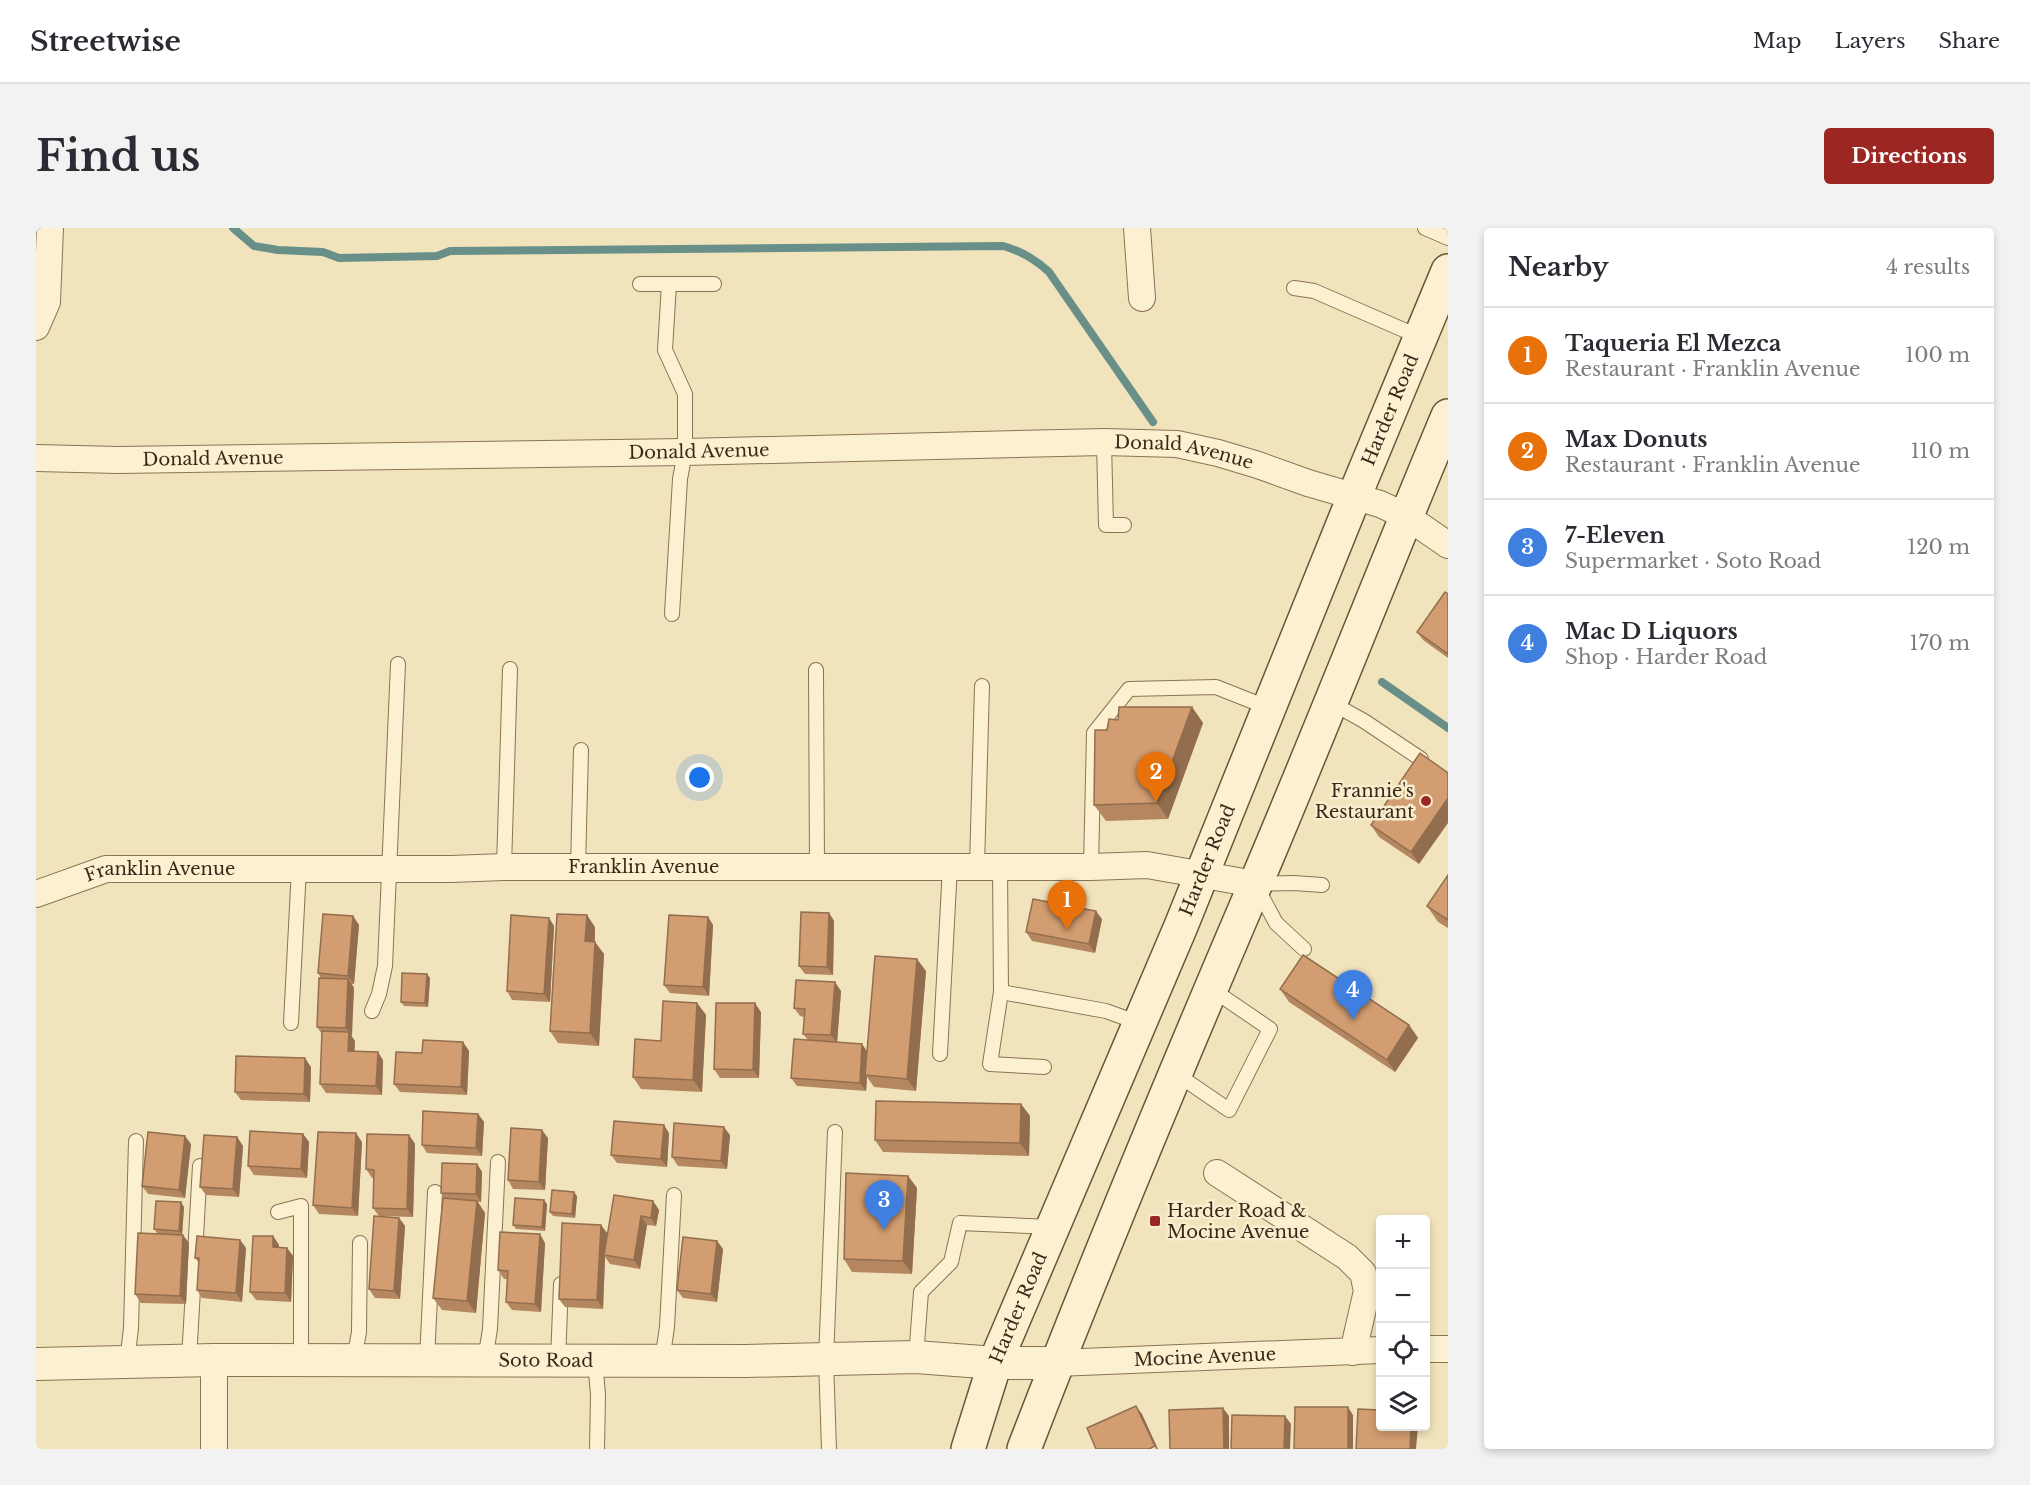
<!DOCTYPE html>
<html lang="en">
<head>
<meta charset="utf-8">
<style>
	:root { --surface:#fff; --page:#f2f2f3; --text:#2b2b33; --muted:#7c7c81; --line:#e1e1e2; --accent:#9c2621 }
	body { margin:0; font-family:"Libre Baskerville",serif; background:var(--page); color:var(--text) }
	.controls { position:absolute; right:18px; bottom:18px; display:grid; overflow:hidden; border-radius:6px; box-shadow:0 3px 9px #0003 }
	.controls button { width:54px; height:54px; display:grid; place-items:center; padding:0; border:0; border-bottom:2px solid var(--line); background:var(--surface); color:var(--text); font:30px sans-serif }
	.you { position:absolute; left:664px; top:550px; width:21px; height:21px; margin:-15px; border:4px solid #fff; border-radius:50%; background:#1a73e8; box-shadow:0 0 0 9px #1a73e833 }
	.badge { display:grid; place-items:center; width:39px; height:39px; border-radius:50%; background:var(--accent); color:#fff; font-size:20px; font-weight:700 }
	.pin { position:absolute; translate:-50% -50px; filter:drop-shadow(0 2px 3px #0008) }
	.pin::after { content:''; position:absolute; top:32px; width:21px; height:18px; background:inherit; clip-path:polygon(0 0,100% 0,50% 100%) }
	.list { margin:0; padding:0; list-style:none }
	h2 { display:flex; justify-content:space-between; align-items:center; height:78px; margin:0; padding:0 24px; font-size:26px }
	h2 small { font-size:20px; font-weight:400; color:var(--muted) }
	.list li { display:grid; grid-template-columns:39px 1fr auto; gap:18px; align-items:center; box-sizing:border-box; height:96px; padding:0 24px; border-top:2px solid var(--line) }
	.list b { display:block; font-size:22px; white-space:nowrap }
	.list p { margin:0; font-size:20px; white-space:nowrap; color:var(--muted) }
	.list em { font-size:20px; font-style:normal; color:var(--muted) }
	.icon { flex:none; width:33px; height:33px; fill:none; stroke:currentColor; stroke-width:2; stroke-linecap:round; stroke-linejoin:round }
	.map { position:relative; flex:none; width:1412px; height:1221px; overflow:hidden; border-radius:6px }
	header { display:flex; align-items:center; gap:36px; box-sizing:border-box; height:84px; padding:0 30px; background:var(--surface); border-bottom:2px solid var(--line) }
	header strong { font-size:28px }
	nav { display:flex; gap:33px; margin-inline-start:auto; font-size:21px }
	.intro { display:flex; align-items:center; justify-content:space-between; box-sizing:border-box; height:144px; padding:0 36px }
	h1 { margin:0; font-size:42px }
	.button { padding:15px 27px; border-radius:6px; background:var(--accent); color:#fff; font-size:21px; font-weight:700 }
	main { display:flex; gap:36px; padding:0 36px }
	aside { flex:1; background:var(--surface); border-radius:6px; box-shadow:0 3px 9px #0003 }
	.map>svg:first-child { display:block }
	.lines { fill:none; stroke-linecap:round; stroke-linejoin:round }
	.stream { stroke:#689088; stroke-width:8 }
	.service-casing { stroke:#8a7355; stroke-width:16 }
	.minor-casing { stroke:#8a7355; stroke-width:28 }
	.tertiary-casing { stroke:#8a7355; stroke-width:34 }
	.secondary-casing { stroke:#6b5438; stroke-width:36 }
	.service { stroke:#fbf0d0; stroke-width:14 }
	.minor { stroke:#fbf0d0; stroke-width:26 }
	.tertiary { stroke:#fbf0d0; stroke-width:32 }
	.secondary { stroke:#fbf0d0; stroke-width:33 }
	.wall { fill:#b58760 }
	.shaded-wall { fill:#936e4e }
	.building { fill:#d29d70; stroke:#936e4e; stroke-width:1.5 }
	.poi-dot { fill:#9c2621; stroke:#f8edcd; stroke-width:2 }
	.labels { text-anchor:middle; stroke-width:5; stroke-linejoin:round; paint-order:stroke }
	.street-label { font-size:18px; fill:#382a1b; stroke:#f8edcd }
	.poi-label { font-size:18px; fill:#382a1b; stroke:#f8edcd; text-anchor:end }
</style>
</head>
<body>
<header>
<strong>Streetwise</strong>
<nav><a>Map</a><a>Layers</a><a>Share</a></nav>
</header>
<div class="intro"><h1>Find us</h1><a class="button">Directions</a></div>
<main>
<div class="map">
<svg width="1412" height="1221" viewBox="0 0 1412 1221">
	<rect width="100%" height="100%" fill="#f1e4bd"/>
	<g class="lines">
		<!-- stream -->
		<g class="stream">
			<path d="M197 0 218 18 242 22 287 24 303 30 401 28 414 23 967 18C986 23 999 31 1013 44L1117 194"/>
			<path d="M1346 454 1412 500"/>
		</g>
		<defs>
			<g id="service">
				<path d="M1389 0 1412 10"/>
				<path d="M604 56H633"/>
				<path d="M1258 60 1278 63 1384 109"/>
				<path d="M1068 214 1070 297H1088"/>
				<path d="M636 386 644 251 649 224V166L629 122 633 56H678"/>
				<path d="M780 442 781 638"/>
				<path d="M1294 474 1328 493 1385 531"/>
				<path d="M941 638 946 458"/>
				<path d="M964 638 965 764 1070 783 1103 795"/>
				<path d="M468 639 474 441"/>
				<path d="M542 639 545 522"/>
				<path d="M1055 639 1058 505 1093 461 1180 459 1233 480"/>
				<path d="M1268 721 1240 695 1219 656 1258 655 1286 657"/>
				<path d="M965 764 954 836 1008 839"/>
				<path d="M336 783 343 766 349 738 362 436"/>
				<path d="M255 795 263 640"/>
				<path d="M904 826 914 638"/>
				<path d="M1139 845 1193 882 1234 801 1174 760"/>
				<path d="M242 984 265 978V1131"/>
				<path d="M880 1129 885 1064 915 1034 924 995 1016 999"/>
				<path d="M318 1131 323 1104 324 1015"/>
				<path d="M153 1132 164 938"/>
				<path d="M391 1132 399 964"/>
				<path d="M449 1132 454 1101 462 934"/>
				<path d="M522 1132 525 1056"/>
				<path d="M559 1132 562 1167 561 1221"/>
				<path d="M626 1133 631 1099 638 967"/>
				<path d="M91 1134 95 1100 100 913"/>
				<path d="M793 1221 790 1132 799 904"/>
			</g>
			<g id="minor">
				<path d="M1101 0 1106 70"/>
				<path d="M0 99 11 74 14 0"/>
				<path id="s1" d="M0 230 82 232 649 224 1068 214 1141 216 1182 225 1222 237 1272 255 1344 276 1370 288 1412 317"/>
				<path id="s2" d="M0 666 70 641H415L468 639H1055L1111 637 1219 656"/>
				<path d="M1181 945 1311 1029 1327 1045 1331 1063 1317 1124"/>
				<path d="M1390 1121H1412"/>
				<path id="s3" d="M1021 1135 1344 1122"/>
				<path d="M178 1221V1132"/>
			</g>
			<g id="tertiary">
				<path id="s4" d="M0 1136 178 1132 710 1133 880 1129 959 1135H1021"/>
			</g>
			<g id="secondary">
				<path id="s5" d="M932 1221 959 1135 1145 698 1318 269 1412 43"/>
				<path d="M988 1221C1061 1031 1140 842 1220 655 1286 500 1347 343 1412 188"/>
			</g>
		</defs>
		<!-- service casing -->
		<use href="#service" class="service-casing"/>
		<!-- minor casing -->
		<use href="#minor" class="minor-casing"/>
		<!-- tertiary casing -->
		<use href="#tertiary" class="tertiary-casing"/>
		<!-- secondary casing -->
		<use href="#secondary" class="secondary-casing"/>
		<!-- service -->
		<use href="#service" class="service"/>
		<!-- minor -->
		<use href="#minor" class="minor"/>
		<!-- tertiary -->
		<use href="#tertiary" class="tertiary"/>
		<!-- secondary -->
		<use href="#secondary" class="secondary"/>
	</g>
	<!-- wall -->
	<g class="wall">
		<path d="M1412 366V430L1387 412 1381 404Z"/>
		<path d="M1156 479 1167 495 1132 591 1070 593 1058 577 1071 502 1082 492Z"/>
		<path d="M1384 525 1383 636 1343 609 1335 597Z"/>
		<path d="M1412 647V700L1402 694 1391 678Z"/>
		<path d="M793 685 798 693 797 747 769 746 763 738Z"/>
		<path d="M317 688 323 697 318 756H316L318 760 315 808 319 813 318 823 347 832 346 867 290 865 284 856 286 806 281 799 285 750 282 745Z"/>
		<path d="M672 689 677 697 673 768 634 765 628 757Z"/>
		<path d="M513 690 518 698 514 774 476 772 471 763Z"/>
		<path d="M1066 691 1059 725 996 713 990 704Z"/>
		<path d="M559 699V714L568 726 563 818 522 815 514 803Z"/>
		<path d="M890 743 880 863 838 859 831 849 830 863 761 858 755 850 772 812 767 806 768 789 764 788 758 780 805 763 801 815 826 816 831 824Z"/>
		<path d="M394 750 392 779 368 778 365 774Z"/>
		<path d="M1244 761 1373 797 1382 810 1359 844 1253 774Z"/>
		<path d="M661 775 670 787 666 864 605 861 597 849 625 813Z"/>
		<path d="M725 784 723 850H684L678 841Z"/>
		<path d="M427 814 433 823 431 867 364 864 358 856 386 825Z"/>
		<path d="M275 839 274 874 205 872 199 864Z"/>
		<path d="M985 876 994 888 993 928 847 924 839 912Z"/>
		<path d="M442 886 448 894 446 928 391 925 386 917Z"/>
		<path d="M633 905 631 939 581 935 575 927Z"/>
		<path d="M267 906 273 914 271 950 218 947 212 938Z"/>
		<path d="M373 907 379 916 377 989 343 988 337 980 338 950H336L330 941Z"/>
		<path d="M694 907 691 941 642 938 636 929Z"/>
		<path d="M201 909 207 918 203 969 170 967 164 959Z"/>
		<path d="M512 910 509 962 477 961 472 952Z"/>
		<path d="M326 914 322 988 283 986 277 977Z"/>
		<path d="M155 916 149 970 112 966 106 958Z"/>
		<path d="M441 936 446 944 445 974H442L449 985 440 1085 406 1082 397 1070 408 970 405 965Z"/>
		<path d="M872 948 881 960 876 1046 816 1044 808 1031Z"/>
		<path d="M541 968 539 990 517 988 514 984Z"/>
		<path d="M617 973 623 982 620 998 611 997 604 1041 574 1036 569 1029 567 1081 529 1079 523 1071 565 997 571 1005 570 1014Z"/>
		<path d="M511 976 509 1003 480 1001 477 997Z"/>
		<path d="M148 979 146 1007 153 1015 150 1076 105 1075 99 1066 121 1005 118 1001Z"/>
		<path d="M363 990 369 998 364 1071 339 1070 333 1061Z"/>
		<path d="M237 1008 243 1017V1020H251L257 1028 255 1074 220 1072 214 1064Z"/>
		<path d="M204 1012 210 1020 206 1074 166 1070 161 1062 163 1035 159 1030Z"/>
		<path d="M681 1013 687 1021 681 1074 647 1070 641 1062Z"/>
		<path d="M509 1015 505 1084 476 1082 470 1074 471 1051H468L462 1042Z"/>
	</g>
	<!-- shaded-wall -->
	<g class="shaded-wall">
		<path d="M1156 479 1167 495 1132 591 1121 575Z"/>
		<path d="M1412 570V595L1383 636 1375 624Z"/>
		<path d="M1060 683 1066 691 1059 725 1053 716Z"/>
		<path d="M793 685 798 693 797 747 791 739Z"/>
		<path d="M551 687 559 699 558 726 549 713Z"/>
		<path d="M317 688 323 697 318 756 312 748Z"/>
		<path d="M672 689 677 697 673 768 667 759Z"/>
		<path d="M513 690 518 698 514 774 508 766Z"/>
		<path d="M559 714 568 726 563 818 554 805Z"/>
		<path d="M881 731 890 743 880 863 871 851Z"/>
		<path d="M391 746 394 750 392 779 389 775Z"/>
		<path d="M312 751 318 760 316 808 310 800Z"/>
		<path d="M799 754 805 763 801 815 795 807Z"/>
		<path d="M661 775 670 787 666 864 657 852Z"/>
		<path d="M719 775 725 784 723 850 717 842Z"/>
		<path d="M1373 797 1382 810 1359 844 1351 832Z"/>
		<path d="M313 804 319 813 318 831 312 823Z"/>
		<path d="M427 814 433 823 431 867 425 859Z"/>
		<path d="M826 816 832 825 829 847 831 849 830 863 824 855Z"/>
		<path d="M342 824 347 832 346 867 340 858Z"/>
		<path d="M269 830 275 839 274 874 268 866Z"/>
		<path d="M985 876 994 888 993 928 984 915Z"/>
		<path d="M442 886 448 894 446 928 440 920Z"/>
		<path d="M628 897 633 905 631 939 625 931Z"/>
		<path d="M688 899 694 907 691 941 685 933Z"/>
		<path d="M506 902 512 910 509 962 503 954Z"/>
		<path d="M320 905 326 914 322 988 316 980Z"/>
		<path d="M267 906 273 914 271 950 265 941Z"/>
		<path d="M373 907 379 916 377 989 371 981Z"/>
		<path d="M149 908 155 916 149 970 143 962Z"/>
		<path d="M201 909 207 918 203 969 197 961Z"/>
		<path d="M441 936 446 944 445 974 440 966Z"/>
		<path d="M872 948 881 960 876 1046 867 1033Z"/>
		<path d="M538 964 541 968 539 990 536 986Z"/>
		<path d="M508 972 511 976 509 1003 506 999Z"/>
		<path d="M441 973 449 985 440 1085 431 1073Z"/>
		<path d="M617 973 623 982 620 998 615 990Z"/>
		<path d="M145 974 148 979 146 1007 143 1003Z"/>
		<path d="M605 988 611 997 604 1041 598 1032Z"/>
		<path d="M363 990 369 998 364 1071 358 1063Z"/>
		<path d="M565 997 571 1005 569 1028 568 1027 569 1029 567 1081 561 1072Z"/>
		<path d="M504 1006 509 1015 505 1084 499 1076Z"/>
		<path d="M147 1007 153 1015 150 1076 144 1068Z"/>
		<path d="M237 1008 243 1017 242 1028 237 1019Z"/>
		<path d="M204 1012 210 1020 206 1074 200 1065Z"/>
		<path d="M681 1013 687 1021 681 1074 675 1066Z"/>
		<path d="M251 1020 257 1028 255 1074 249 1065Z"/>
		<path d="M1100 1178 1106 1186 1122 1221H1120L1119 1218Z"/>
		<path d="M1312 1179 1317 1187V1221H1312Z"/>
		<path d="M1187 1180 1193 1188V1221H1188Z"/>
		<path d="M1249 1188 1255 1196 1254 1221H1248Z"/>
		<path d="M1375 1198H1382L1380 1221H1374Z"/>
	</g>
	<!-- building -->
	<g class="building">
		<path d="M1409 364 1412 366V426L1381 404Z"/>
		<path d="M1083 479H1156L1121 575 1058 577 1059 502H1071L1073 491 1082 492Z"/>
		<path d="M1384 525 1412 545V570L1375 624 1335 597Z"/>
		<path d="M1412 647V692L1391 678Z"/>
		<path d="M997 671 1060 683 1053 716 990 704Z"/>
		<path d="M765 684 793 685 791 739 763 738Z"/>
		<path d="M287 686 317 688 312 748 282 745Z"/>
		<path d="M521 686 551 687 549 713 559 714 554 805 514 803Z"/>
		<path d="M475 687 513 690 508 766 471 763Z"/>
		<path d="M633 687 672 689 667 759 628 757Z"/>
		<path d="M1267 727 1373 797 1351 832 1244 761Z"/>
		<path d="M839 728 881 731 871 851 829 847Z"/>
		<path d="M366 745 391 746 389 775 365 774Z"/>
		<path d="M283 750 312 751 310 800 281 799Z"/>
		<path d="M760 752 799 754 795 807 767 806 769 781 758 780Z"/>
		<path d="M627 773 661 775 657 852 597 849 599 811 625 813Z"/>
		<path d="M680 775H719L717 842 678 841Z"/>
		<path d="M286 803 313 804 312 823 342 824 340 858 284 856Z"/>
		<path d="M758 811 826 816 824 855 755 850Z"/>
		<path d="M387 812 427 814 425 859 358 856 360 824 386 825Z"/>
		<path d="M200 828 269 830 268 866 199 864Z"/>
		<path d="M840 873 985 876 984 915 839 912Z"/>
		<path d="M387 883 442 886 440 920 386 917Z"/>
		<path d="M578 893 628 897 625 931 575 927Z"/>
		<path d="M638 895 688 899 685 933 636 929Z"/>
		<path d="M475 900 506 902 503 954 472 952Z"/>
		<path d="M214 903 267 906 265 941 212 938Z"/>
		<path d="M112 904 149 908 143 962 106 958Z"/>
		<path d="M282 904 320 905 316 980 277 977Z"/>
		<path d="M331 906 373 907 371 981 337 980 338 942 330 941Z"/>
		<path d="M168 907 201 909 197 961 164 959Z"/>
		<path d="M406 935 441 936 440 966 405 965Z"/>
		<path d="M810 945 872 948 867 1033 808 1031Z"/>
		<path d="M516 962 538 964 536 986 514 984Z"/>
		<path d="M578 967 617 973 615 990 605 988 598 1032 568 1027Z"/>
		<path d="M407 970 441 973 431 1073 397 1070Z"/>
		<path d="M479 970 508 972 506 999 477 997Z"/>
		<path d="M120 973 145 974 143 1003 118 1001Z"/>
		<path d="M338 988 363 990 358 1063 333 1061Z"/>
		<path d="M526 995 565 997 561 1072 523 1071Z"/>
		<path d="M464 1004 504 1006 499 1076 470 1074 472 1043 462 1042Z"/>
		<path d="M102 1005 147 1007 144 1068 99 1066Z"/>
		<path d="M161 1008 204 1012 200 1065 161 1062 163 1030H159Z"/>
		<path d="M217 1008H237V1019L251 1020 249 1065 214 1064Z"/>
		<path d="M647 1009 681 1013 675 1066 641 1062Z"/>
		<path d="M1100 1178 1119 1218 1113 1221H1060L1051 1200Z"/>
		<path d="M1259 1179H1312V1221H1258Z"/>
		<path d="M1187 1180 1188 1221H1134L1133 1182Z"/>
		<path d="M1322 1181 1344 1182V1198H1375L1374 1221H1320Z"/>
		<path d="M1196 1187 1249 1188 1248 1221H1195Z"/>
	</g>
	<!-- markers -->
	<g class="poi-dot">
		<circle cx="1390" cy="573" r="6"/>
		<rect x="1113" y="987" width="12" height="12" rx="3"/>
	</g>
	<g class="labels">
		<!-- street labels -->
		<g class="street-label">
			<text dy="6" stroke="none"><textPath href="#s5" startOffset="1122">Harder Road</textPath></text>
			<text dy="6" stroke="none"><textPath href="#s1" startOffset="663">Donald Avenue</textPath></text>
			<text dy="6" stroke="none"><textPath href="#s1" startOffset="1149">Donald Avenue</textPath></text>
			<text dy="6" stroke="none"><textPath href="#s1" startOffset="177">Donald Avenue</textPath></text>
			<text dy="6" stroke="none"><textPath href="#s5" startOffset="636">Harder Road</textPath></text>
			<text dy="6" stroke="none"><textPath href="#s2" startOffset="612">Franklin Avenue</textPath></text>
			<text dy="6" stroke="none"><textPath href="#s2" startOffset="128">Franklin Avenue</textPath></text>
			<text dy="6" stroke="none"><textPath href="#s5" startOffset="150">Harder Road</textPath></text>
			<text dy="6" stroke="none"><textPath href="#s3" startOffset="148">Mocine Avenue</textPath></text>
			<text dy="6" stroke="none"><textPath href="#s4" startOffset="510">Soto Road</textPath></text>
		</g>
		<!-- poi labels -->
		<g class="poi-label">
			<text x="1378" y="569">Frannie's<tspan x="1378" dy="21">Restaurant</tspan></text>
			<text x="1131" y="989" text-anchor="start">Harder Road &amp;<tspan x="1131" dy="21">Mocine Avenue</tspan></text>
		</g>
	</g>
</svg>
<div class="controls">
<button>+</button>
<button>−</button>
<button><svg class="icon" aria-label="locate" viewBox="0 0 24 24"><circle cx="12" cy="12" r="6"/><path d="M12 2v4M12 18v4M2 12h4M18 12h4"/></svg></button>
<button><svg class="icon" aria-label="layers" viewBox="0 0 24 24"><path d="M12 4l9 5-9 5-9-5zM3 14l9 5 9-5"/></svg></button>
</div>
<div class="you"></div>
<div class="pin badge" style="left:1031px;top:702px;background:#e8710a">1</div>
<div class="pin badge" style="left:1120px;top:574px;background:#e8710a">2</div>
<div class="pin badge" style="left:848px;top:1002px;background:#3f7fe0">3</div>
<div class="pin badge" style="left:1317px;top:792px;background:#3f7fe0">4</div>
</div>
<aside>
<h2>Nearby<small>4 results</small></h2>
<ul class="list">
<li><span class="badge" style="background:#e8710a">1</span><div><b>Taqueria El Mezca</b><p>Restaurant · Franklin Avenue</p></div><em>100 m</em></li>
<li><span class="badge" style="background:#e8710a">2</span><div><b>Max Donuts</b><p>Restaurant · Franklin Avenue</p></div><em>110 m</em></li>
<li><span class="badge" style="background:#3f7fe0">3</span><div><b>7-Eleven</b><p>Supermarket · Soto Road</p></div><em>120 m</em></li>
<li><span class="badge" style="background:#3f7fe0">4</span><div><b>Mac D Liquors</b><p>Shop · Harder Road</p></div><em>170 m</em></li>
</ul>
</aside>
</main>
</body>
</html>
